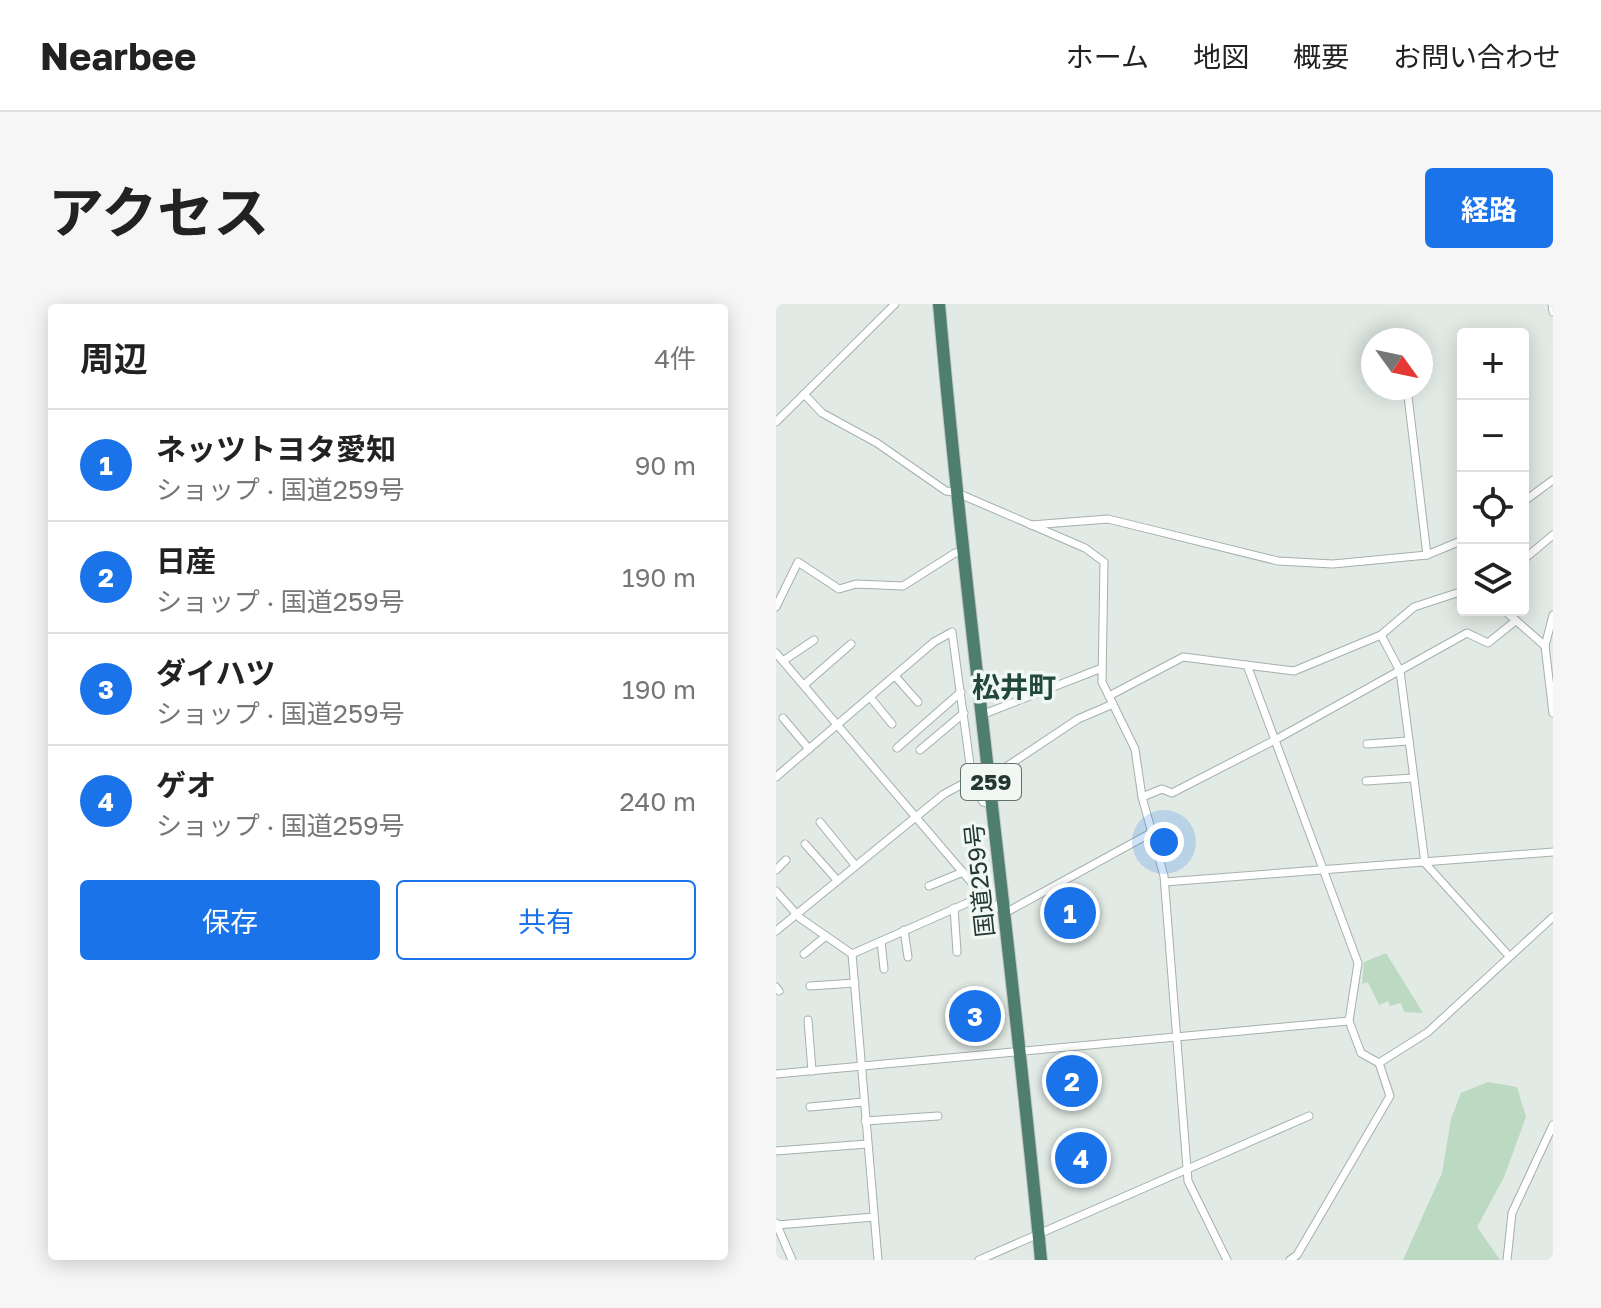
<!DOCTYPE html>
<html lang="ja">
<head>
<meta charset="utf-8">
<style>
	:root { --surface:#fff; --page:#f6f6f6; --text:#222; --muted:#767676; --line:#e0e0e0; --accent:#1a73e8 }
	body { margin:0; font-family:"Golos Text","Noto Sans JP",sans-serif; background:var(--page); color:var(--text) }
	.controls { position:absolute; right:24px; top:24px; display:grid; overflow:hidden; border-radius:8px; box-shadow:0 4px 20px #0003 }
	.controls button { width:72px; height:72px; display:grid; place-items:center; padding:0; border:0; border-bottom:2px solid var(--line); background:var(--surface); color:var(--text); font:40px sans-serif }
	.compass { position:absolute; left:585px; top:24px; width:72px; height:72px; border-radius:50%; background:var(--surface); box-shadow:0 4px 20px #0003; rotate:123deg }
	.you { position:absolute; left:388px; top:538px; width:28px; height:28px; margin:-20px; border:6px solid #fff; border-radius:50%; background:#1a73e8; box-shadow:0 0 0 12px #1a73e833 }
	.badge { display:grid; place-items:center; width:52px; height:52px; border-radius:50%; background:var(--accent); color:#fff; font-size:26px; font-weight:700 }
	.pin { position:absolute; translate:-50% -50%; border:4px solid #fff; box-shadow:0 2px 8px #0006 }
	.list { margin:0; padding:0; list-style:none }
	h2 { display:flex; justify-content:space-between; align-items:center; height:104px; margin:0; padding:0 32px; font-size:34px }
	h2 small { font-size:26px; font-weight:400; color:var(--muted) }
	.list li { display:grid; grid-template-columns:52px 1fr auto; gap:24px; align-items:center; box-sizing:border-box; height:112px; padding:0 32px; border-top:2px solid var(--line) }
	.list b { display:block; font-size:30px; white-space:nowrap }
	.list p { margin:0; font-size:26px; white-space:nowrap; color:var(--muted) }
	.list em { font-size:26px; font-style:normal; color:var(--muted) }
	.actions { display:flex; gap:16px; padding:24px 32px }
	.actions a { flex:1; padding:18px 0; border:2px solid var(--accent); border-radius:8px; text-align:center; font-size:28px; color:var(--accent) }
	.actions .main { background:var(--accent); color:#fff }
	.icon { flex:none; width:44px; height:44px; fill:none; stroke:currentColor; stroke-width:2; stroke-linecap:round; stroke-linejoin:round }
	.map { position:relative; flex:none; width:777px; height:956px; overflow:hidden; border-radius:8px }
	header { display:flex; align-items:center; gap:48px; box-sizing:border-box; height:112px; padding:0 40px; background:var(--surface); border-bottom:2px solid var(--line) }
	header strong { font-size:38px }
	nav { display:flex; gap:44px; margin-inline-start:auto; font-size:28px }
	.intro { display:flex; align-items:center; justify-content:space-between; box-sizing:border-box; height:192px; padding:0 48px }
	h1 { margin:0; font-size:56px }
	.button { padding:20px 36px; border-radius:8px; background:var(--accent); color:#fff; font-size:28px; font-weight:700 }
	main { display:flex; gap:48px; padding:0 48px }
	aside { flex:1; background:var(--surface); border-radius:8px; box-shadow:0 4px 20px #0003 }
	.map>svg:first-child { display:block }
	.green { fill:#bcd9c1 }
	.lines { fill:none; stroke-linecap:round; stroke-linejoin:round }
	.minor-casing { stroke:#a4b1ab; stroke-width:9 }
	.trunk-casing { stroke:#c1c7c5; stroke-width:14 }
	.minor { stroke:#fff; stroke-width:7 }
	.trunk { stroke:#4e7e6e; stroke-width:12 }
	.labels { text-anchor:middle; stroke-width:7; stroke-linejoin:round; paint-order:stroke }
	.shield { fill:#f1f7f3; stroke:#61716b; stroke-width:2 }
	.shield-label { font-size:22px; font-weight:bold; fill:#233831 }
	.street-label { font-size:24px; fill:#233831; stroke:#f1f7f3 }
	.quarter-label { font-size:28px; font-weight:bold; fill:#21483b; stroke:#f1f7f3 }
</style>
</head>
<body>
<header>
<strong>Nearbee</strong>
<nav><a>ホーム</a><a>地図</a><a>概要</a><a>お問い合わせ</a></nav>
</header>
<div class="intro"><h1>アクセス</h1><a class="button">経路</a></div>
<main>
<aside>
<h2>周辺<small>4件</small></h2>
<ul class="list">
<li><span class="badge">1</span><div><b>ネッツトヨタ愛知</b><p>ショップ · 国道259号</p></div><em>90 m</em></li>
<li><span class="badge">2</span><div><b>日産</b><p>ショップ · 国道259号</p></div><em>190 m</em></li>
<li><span class="badge">3</span><div><b>ダイハツ</b><p>ショップ · 国道259号</p></div><em>190 m</em></li>
<li><span class="badge">4</span><div><b>ゲオ</b><p>ショップ · 国道259号</p></div><em>240 m</em></li>
</ul>
<div class="actions"><a class="main">保存</a><a>共有</a></div>
</aside>
<div class="map">
<svg width="777" height="956" viewBox="0 0 777 956">
	<rect width="100%" height="100%" fill="#e1eae5"/>
	<!-- green -->
	<g class="green">
		<path d="M610 649 647 709 628 708 625 699 614 702 612 697 603 701 592 678 586 680 588 658Z"/>
		<path d="M712 778 741 783 750 813 728 873 701 923 724 956H627L666 869 675 815 685 789Z"/>
	</g>
	<g class="lines">
		<defs>
			<g id="minor">
				<path d="M776 0 777 8"/>
				<path d="M631 84 651 251"/>
				<path d="M28 90 46 109 101 139 170 187 179 188 309 244 328 258 326 378 359 445 366 493 388 572 412 877 451 956"/>
				<path d="M0 118 119 0"/>
				<path d="M747 198 777 176"/>
				<path d="M255 221 332 215 502 257 557 260 651 251 687 236"/>
				<path d="M747 256 777 231"/>
				<path d="M0 303 22 258 63 285 80 280 127 282 179 249 189 248"/>
				<path d="M728 306 769 342"/>
				<path d="M777 311 769 342 777 409"/>
				<path d="M605 331 624 367 649 559 733 652"/>
				<path d="M0 349 207 592 229 609 375 529"/>
				<path d="M7 357 38 336"/>
				<path d="M471 361 582 659 573 717 585 749 603 759"/>
				<path d="M119 372 142 398"/>
				<path d="M28 381 75 340"/>
				<path d="M333 392 407 353 518 367 605 331 638 303 687 287"/>
				<path d="M94 393 116 420"/>
				<path d="M208 410 326 364"/>
				<path d="M7 414 33 445"/>
				<path d="M591 440 632 437"/>
				<path d="M121 444 185 388"/>
				<path d="M144 446 188 409"/>
				<path d="M0 473 158 338 176 328 196 475"/>
				<path d="M215 473 302 415 337 400"/>
				<path d="M590 477 637 474"/>
				<path d="M366 493 386 485 396 489 499 436 691 329 712 339 738 318"/>
				<path d="M44 518 79 561"/>
				<path d="M29 540 61 576"/>
				<path d="M0 566 10 556"/>
				<path d="M389 578 777 548"/>
				<path d="M153 582 187 568"/>
				<path d="M0 587 24 614 76 650 102 956"/>
				<path d="M178 604 181 648"/>
				<path d="M128 626 132 653"/>
				<path d="M0 627 168 490 196 475 207 498 217 501"/>
				<path d="M105 637 108 665"/>
				<path d="M28 650 50 632"/>
				<path d="M76 650 207 592"/>
				<path d="M34 682 79 679"/>
				<path d="M0 683 3 687"/>
				<path d="M32 716 36 767"/>
				<path d="M0 770 573 717"/>
				<path d="M34 803 88 798"/>
				<path d="M89 817 162 812"/>
				<path d="M0 847 91 840"/>
				<path d="M0 919 16 956"/>
				<path d="M1 921 98 913"/>
				<path d="M203 956 533 812"/>
				<path d="M514 956 521 951 614 792 603 759 652 728 777 613"/>
				<path d="M731 956 736 909 777 821"/>
			</g>
			<path id="trunk" d="M163 0C191 319 235 637 265 956"/>
		</defs>
		<!-- minor casing -->
		<use href="#minor" class="minor-casing"/>
		<!-- trunk casing -->
		<use href="#trunk" class="trunk-casing"/>
		<!-- minor -->
		<use href="#minor" class="minor"/>
		<!-- trunk -->
		<use href="#trunk" class="trunk"/>
	</g>
	<g class="labels">
		<!-- shield labels -->
		<rect class="shield" x="185" y="460" width="60" height="36" rx="6"/>
		<g class="shield-label">
			<text x="215" y="486">259</text>
		</g>
		<!-- street labels -->
		<g class="street-label">
			<text transform="translate(204 576) rotate(-96)" y="8">国道259号</text>
		</g>
		<!-- quarter labels -->
		<g class="quarter-label">
			<text x="238" y="393">松井町</text>
		</g>
	</g>
</svg>
<div class="controls">
<button>+</button>
<button>−</button>
<button><svg class="icon" aria-label="locate" viewBox="0 0 24 24"><circle cx="12" cy="12" r="6"/><path d="M12 2v4M12 18v4M2 12h4M18 12h4"/></svg></button>
<button><svg class="icon" aria-label="layers" viewBox="0 0 24 24"><path d="M12 4l9 5-9 5-9-5zM3 14l9 5 9-5"/></svg></button>
</div>
<svg class="compass" viewBox="-18 -18 36 36"><path d="M0-13l5 13h-10z" fill="#e53935"/><path d="M0 13l5-13h-10z" fill="#767676"/></svg>
<div class="you"></div>
<div class="pin badge" style="left:294px;top:609px">1</div>
<div class="pin badge" style="left:296px;top:777px">2</div>
<div class="pin badge" style="left:199px;top:712px">3</div>
<div class="pin badge" style="left:305px;top:854px">4</div>
</div>
</main>
</body>
</html>
